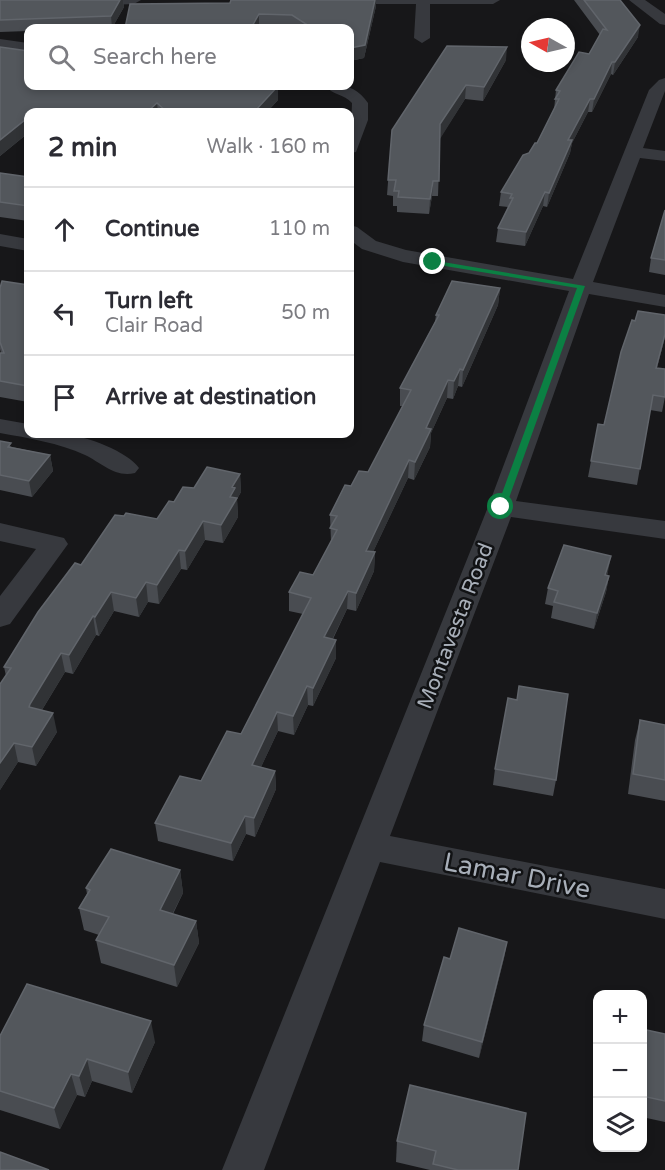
<!DOCTYPE html>
<html lang="en">
<head>
<meta charset="utf-8">
<style>
	:root { --surface:#fff; --page:#f2f2f3; --text:#2b2b33; --muted:#7c7c81; --line:#e1e1e2 }
	body { margin:0; font-family:"Varela Round",sans-serif; background:var(--page); color:var(--text) }
	.controls { position:absolute; right:18px; bottom:18px; display:grid; overflow:hidden; border-radius:12px; box-shadow:0 3px 9px #0003 }
	.controls button { width:54px; height:54px; display:grid; place-items:center; padding:0; border:0; border-bottom:2px solid var(--line); background:var(--surface); color:var(--text); font:30px sans-serif }
	.compass { position:absolute; left:521px; top:18px; width:54px; height:54px; border-radius:50%; background:var(--surface); box-shadow:0 3px 9px #0003; rotate:278deg }
	.stop { position:absolute; width:18px; height:18px; margin:-14px; border:4px solid #0b8043; border-radius:50%; background:#fff }
	.stop.end { background:#0b8043; border-color:#fff; box-shadow:0 2px 6px #0008 }
	.list { margin:0; padding:0; list-style:none }
	h2 { display:flex; justify-content:space-between; align-items:center; height:78px; margin:0; padding:0 24px; font-size:26px }
	h2 small { font-size:20px; font-weight:400; color:var(--muted) }
	.list li { display:grid; grid-template-columns:39px 1fr auto; gap:18px; align-items:center; box-sizing:border-box; height:84px; padding:0 24px; border-top:2px solid var(--line) }
	.list b { display:block; font-size:22px; white-space:nowrap }
	.list p { margin:0; font-size:20px; white-space:nowrap; color:var(--muted) }
	.list em { font-size:20px; font-style:normal; color:var(--muted) }
	.icon { flex:none; width:33px; height:33px; fill:none; stroke:currentColor; stroke-width:2; stroke-linecap:round; stroke-linejoin:round }
	.map { position:relative; flex:none; width:665px; height:1170px; overflow:hidden }
	.search { position:absolute; background:var(--surface); box-shadow:0 3px 9px #0003; left:24px; top:24px; width:330px; height:66px; display:flex; align-items:center; gap:15px; box-sizing:border-box; padding:0 21px; border-radius:12px; color:var(--muted); font-size:22px }
	.panel { position:absolute; background:var(--surface); box-shadow:0 3px 9px #0003; left:24px; top:108px; width:330px; height:330px; border-radius:12px }
	.map>svg:first-child { display:block }
	.lines { fill:none; stroke-linecap:round; stroke-linejoin:round }
	.minor { fill:#37393e; fill-rule:evenodd }
	.wall { fill:#494c51 }
	.shaded-wall { fill:#313336 }
	.building { fill:#53575c; stroke:#61656b; stroke-width:1.5 }
	.route { fill:#0b8043 }
	.labels { text-anchor:middle; stroke-width:5; stroke-linejoin:round; paint-order:stroke }
	.street-label { font-size:21px; fill:#a8afb9; stroke:#111214 }
	.near-street-label { font-size:26px; fill:#a8afb9; stroke:#111214 }
</style>
</head>
<body>
<div class="map">
<svg width="665" height="1170" viewBox="0 0 665 1170">
	<rect width="100%" height="100%" fill="#171719"/>
	<g class="lines">
		<!-- minor -->
		<g class="minor">
			<path d="M80 0H141L134 4 86 6 81 5Z"/>
			<path d="M362 0H500L493 4H430V38L422 43 414 38 416 4H369Z"/>
			<path d="M629 0H645L665 14V25L660 24Z"/>
			<path d="M0 39 28 43V51L0 49Z"/>
			<path d="M665 78V91L643 148 665 151V161L640 158 593 282 665 295V307L589 294 516 501 665 521V539L511 517 390 836 665 889V919L380 862 264 1170H222L488 507 569 291 403 262 362 249 350 240V225L357 227 376 241 406 250 573 279 649 90 659 80Z"/>
			<path d="M326 86C345 84 357 87 368 103V120L356 152 350 153 352 103C344 94 332 95 326 86Z"/>
			<path d="M0 234 28 239V251L0 246Z"/>
			<path d="M0 419 28 424V434C41 434 55 432 67 434 87 437 127 451 139 468L135 473C115 478 102 463 85 455 59 443 28 438 0 433Z"/>
			<path d="M0 523 64 538 68 544 10 624 0 627V596L36 549 0 541Z"/>
		</g>
	</g>
	<!-- wall -->
	<g class="wall">
		<path d="M0 0H123L124 7 112 28H28V31L0 32Z"/>
		<path d="M231 0H376V6L364 58 350 61V28H294L292 27 259 26 230 3Z"/>
		<path d="M574 0H620L638 37 613 75 611 74 592 112H588L572 143 570 153 547 207 543 206 525 246 496 242 498 228 508 207 499 206 501 192 537 143 554 110 556 90 589 54 600 35Z"/>
		<path d="M0 47 278 100 267 112H28L27 134 0 156Z"/>
		<path d="M506 60 483 101 465 99 440 138 438 196H432L429 214 397 212V206H393V196L387 195 392 130Z"/>
		<path d="M0 173 28 177V221L0 217Z"/>
		<path d="M665 210V275L649 272 651 258Z"/>
		<path d="M28 285V402L0 397V353H1L0 349V288Z"/>
		<path d="M500 288 498 305 462 387 458 386 453 399 447 398 431 433 430 447 414 480 408 478 373 552H375L374 571 356 611 347 609 333 639 336 658 313 706 308 705 294 735 278 731 261 767 275 771 276 789 255 837 246 834 233 861 158 841 155 823 201 781 241 734 303 614 289 611V592L313 575 331 542 330 515 351 486 368 472 403 406H400V388L435 322 436 315Z"/>
		<path d="M665 337 657 368 665 369V397L662 412 650 410 637 485 588 477 591 461Z"/>
		<path d="M203 434H229L227 437Z"/>
		<path d="M0 441 12 447 50 455 53 471 32 497 0 490Z"/>
		<path d="M240 474 241 492 237 499 238 517 223 543 205 540 187 570 181 569 159 604 148 602 139 617 114 611 99 636 96 635 73 674 65 672 42 710 57 732 36 766 18 762 0 790 6 676 4 667 81 565 124 516 157 519 174 502 194 488Z"/>
		<path d="M608 572 607 575 609 576 606 592 594 629 551 618 553 606 545 604 548 588Z"/>
		<path d="M640 720 665 725V801L628 794 635 740Z"/>
		<path d="M495 769 556 780 553 796 493 785Z"/>
		<path d="M180 870 183 893 173 914 196 921 199 943 177 987 101 963 96 940 99 935 84 930 79 908 87 894 86 888Z"/>
		<path d="M507 942 504 958 479 1058 422 1041 424 1025 450 959Z"/>
		<path d="M642 1029 665 1034V1122L642 1117Z"/>
		<path d="M0 1036 155 1042 132 1093 92 1081 85 1097 77 1095 60 1129 0 1110Z"/>
		<path d="M397 1141 518 1170H430L396 1162Z"/>
	</g>
	<!-- shaded-wall -->
	<g class="shaded-wall">
		<path d="M120 0H123L124 7 112 28 111 16Z"/>
		<path d="M375 0H376V6L364 58 350 61V48Z"/>
		<path d="M259 14V26L258 28H251Z"/>
		<path d="M640 25 638 37 613 75 615 62Z"/>
		<path d="M507 47 506 60 483 101 484 87Z"/>
		<path d="M612 62 611 74 592 112 594 99Z"/>
		<path d="M466 85 465 99 440 139V124Z"/>
		<path d="M278 86V100L267 112H254Z"/>
		<path d="M590 99 588 112 572 143 570 153 547 207 549 193 568 140Z"/>
		<path d="M157 103 158 112H147Z"/>
		<path d="M28 119V133L0 156V140L25 120Z"/>
		<path d="M433 181 432 196 429 214 430 199Z"/>
		<path d="M545 192 543 206 525 246 526 232Z"/>
		<path d="M500 288 498 305 462 387 463 370Z"/>
		<path d="M665 334V337L653 383 656 368Z"/>
		<path d="M460 369 458 386 453 399 454 381Z"/>
		<path d="M448 380 447 398 431 433 430 447 414 480 415 462 426 428Z"/>
		<path d="M50 455 53 471 32 497 29 481Z"/>
		<path d="M409 460 408 478 365 569 366 551Z"/>
		<path d="M240 474 241 492 237 499 238 517 223 543 221 525 230 497 232 487Z"/>
		<path d="M203 521 205 540 187 570 185 551Z"/>
		<path d="M179 550 181 569 159 604 157 585Z"/>
		<path d="M375 552 374 571 356 611V593Z"/>
		<path d="M611 556 608 572 602 591 605 575Z"/>
		<path d="M609 576 606 592 594 629 597 613Z"/>
		<path d="M146 582 148 602 139 617 136 598Z"/>
		<path d="M348 591 347 609 324 656V637Z"/>
		<path d="M111 592 114 611 99 636 95 617Z"/>
		<path d="M93 616 96 635 73 674 69 655Z"/>
		<path d="M336 640V658L313 706V688Z"/>
		<path d="M61 653 65 672 34 723 29 707 30 704Z"/>
		<path d="M307 686 308 705 294 735 293 716Z"/>
		<path d="M277 712 278 731 253 784 252 765Z"/>
		<path d="M53 713 57 732 36 766 32 747Z"/>
		<path d="M14 743 18 762 0 790V763Z"/>
		<path d="M275 771 276 789 255 837 254 818Z"/>
		<path d="M245 816 246 834 233 861 231 843Z"/>
		<path d="M180 870 183 893 163 932 160 910Z"/>
		<path d="M196 921 199 943 177 987 174 965Z"/>
		<path d="M507 942 504 958 479 1058 482 1042Z"/>
		<path d="M151 1021 155 1042 132 1093 128 1072Z"/>
		<path d="M87 1059 92 1081 85 1097 79 1076Z"/>
		<path d="M71 1074 77 1095 60 1129 54 1108Z"/>
	</g>
	<!-- building -->
	<g class="building">
		<path d="M0 0H120L111 16 0 20Z"/>
		<path d="M231 0H375L365 45 350 48V28H312L292 15 259 14 251 28H125L130 4 230 3Z"/>
		<path d="M584 0H620L640 25 615 62H612L594 99H590L568 140H572L549 193 545 192 526 232 498 228 513 198H510L512 194 501 192 523 155 529 153 535 143H537L559 99H555L560 91 556 90 579 52 589 54 603 29 607 30Z"/>
		<path d="M447 46 507 47 484 87 466 85 440 124 439 181H433L430 199 398 197 399 191H394L396 180H388L392 130Z"/>
		<path d="M0 47 28 51V86H278L254 112H167L157 103 147 112H28V119L25 120 0 140Z"/>
		<path d="M0 173 28 177V206L0 202Z"/>
		<path d="M665 210V260L651 258Z"/>
		<path d="M2 281 28 285V386L0 381V353H4L0 342V288Z"/>
		<path d="M452 281 500 288 463 370 460 369 454 381 448 380 426 428 431 429 415 462 409 460 366 551 375 552 356 593 348 591 324 637 336 640 313 688 307 686 293 716 277 712 252 765 275 771 254 818 245 816 231 843 155 823 180 776 201 781 227 731 241 734 311 598 289 592 300 572 313 575 337 530 330 528 337 516 330 515 345 485 351 486 359 471 368 472 411 390 400 388 439 315H436Z"/>
		<path d="M638 311 665 315V334L656 368 665 369V397L653 395 640 469 591 461 598 424 604 425 621 352 632 320 635 321Z"/>
		<path d="M0 441 11 443 8 447 50 455 29 481 0 475Z"/>
		<path d="M207 467 240 474 232 487 235 488 230 497 237 498 221 525 203 521 185 551 179 550 157 585 146 582 136 598 111 592 95 617 93 616 69 655 61 653 30 704 29 707 53 713 32 747 14 743 0 763V684L11 668 4 667 38 612 75 563 81 565 115 515 124 516 126 513 157 519 169 501 174 502 183 487 194 488Z"/>
		<path d="M564 545 611 556 605 575 609 576 597 613 554 602 558 591 548 588Z"/>
		<path d="M519 686 568 694 556 780 495 769 508 698 517 700Z"/>
		<path d="M640 720 665 725V780L633 774Z"/>
		<path d="M111 849 180 870 160 910 196 921 174 965 96 940 109 917 79 908 90 890 86 888Z"/>
		<path d="M459 928 507 942 482 1042 424 1025 444 957 450 959Z"/>
		<path d="M27 984 151 1021 128 1072 87 1059 79 1076 71 1074 54 1108 0 1091V1036Z"/>
		<path d="M642 1029 665 1034V1101L642 1096Z"/>
		<path d="M410 1085 526 1113 518 1170H458L433 1164 436 1151 397 1141Z"/>
		<path d="M0 1152 49 1170H0Z"/>
	</g>
	<!-- route -->
	<path class="route" d="M431 260 585 286 505 509 497 507 577 288 433 264Z"/>
	<g class="labels">
		<!-- street labels -->
		<g class="street-label">
			<text transform="translate(455 626) rotate(-69)" y="7">Montavesta Road</text>
		</g>
		<!-- near-street labels -->
		<g class="near-street-label">
			<text transform="translate(517 875) rotate(11)" y="9">Lamar Drive</text>
		</g>
	</g>
</svg>
<div class="controls">
<button>+</button>
<button>−</button>
<button><svg class="icon" aria-label="layers" viewBox="0 0 24 24"><path d="M12 4l9 5-9 5-9-5zM3 14l9 5 9-5"/></svg></button>
</div>
<svg class="compass" viewBox="-18 -18 36 36"><path d="M0-13l5 13h-10z" fill="#e53935"/><path d="M0 13l5-13h-10z" fill="#7c7c81"/></svg>
<div class="stop" style="left:501px;top:507px"></div>
<div class="stop end" style="left:433px;top:262px"></div>
<div class="search"><svg class="icon" aria-label="search" viewBox="0 0 24 24"><circle cx="10" cy="10" r="6"/><path d="M15 15l6 6"/></svg>Search here</div>
<section class="panel">
<h2>2 min<small>Walk · 160 m</small></h2>
<ul class="list">
<li><svg class="icon" aria-label="ahead" viewBox="0 0 24 24"><path d="M12 20V5M6 11l6-6 6 6"/></svg><div><b>Continue</b></div><em>110 m</em></li>
<li><svg class="icon" aria-label="left" viewBox="0 0 24 24"><path d="M17 20v-9H6M10 6l-5 5 5 5"/></svg><div><b>Turn left</b><p>Clair Road</p></div><em>50 m</em></li>
<li><svg class="icon" aria-label="arrive" viewBox="0 0 24 24"><path d="M6 21V4h12l-3 4 3 4H6"/></svg><div><b>Arrive at destination</b></div></li>
</ul>
</section>
</div>
</body>
</html>
